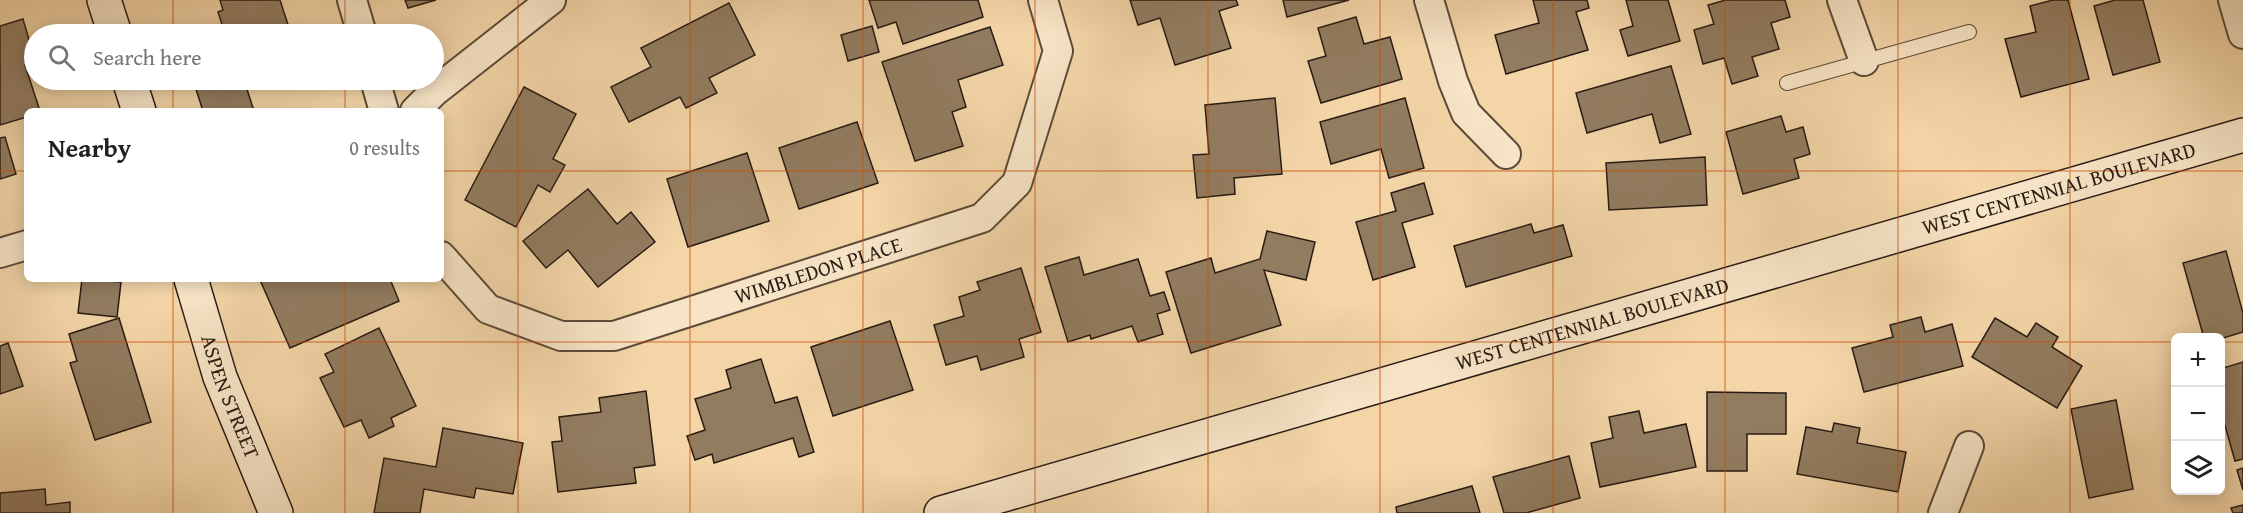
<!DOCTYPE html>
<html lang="en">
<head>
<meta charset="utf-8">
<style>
	:root { --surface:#fff; --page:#f6f6f6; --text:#202124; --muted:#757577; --line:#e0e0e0 }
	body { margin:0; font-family:"Gentium Book Plus",serif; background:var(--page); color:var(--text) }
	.controls { position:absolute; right:18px; bottom:18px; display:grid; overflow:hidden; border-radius:9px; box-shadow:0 3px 15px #0003 }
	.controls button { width:54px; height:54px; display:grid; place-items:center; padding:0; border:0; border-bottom:2px solid var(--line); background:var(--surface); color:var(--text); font:30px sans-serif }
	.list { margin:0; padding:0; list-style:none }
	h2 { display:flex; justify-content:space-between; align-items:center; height:78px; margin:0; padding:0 24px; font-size:26px }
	h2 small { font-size:20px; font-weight:400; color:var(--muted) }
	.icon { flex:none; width:33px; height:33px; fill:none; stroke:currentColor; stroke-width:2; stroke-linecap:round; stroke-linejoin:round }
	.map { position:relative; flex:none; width:2243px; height:513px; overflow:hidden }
	.search { position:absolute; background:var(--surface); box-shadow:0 3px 15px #0003; left:24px; top:24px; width:420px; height:66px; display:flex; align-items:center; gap:15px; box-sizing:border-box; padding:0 21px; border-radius:33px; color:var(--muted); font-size:22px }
	.panel { position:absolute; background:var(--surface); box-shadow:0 3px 15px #0003; left:24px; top:108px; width:420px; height:174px; border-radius:9px }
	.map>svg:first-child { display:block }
	.building { fill:#927c60; stroke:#281c13; stroke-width:1.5 }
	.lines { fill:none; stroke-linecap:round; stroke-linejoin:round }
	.lane-casing { stroke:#5b4a38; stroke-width:16 }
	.street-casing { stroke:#5b4a38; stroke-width:32 }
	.secondary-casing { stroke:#281c13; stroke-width:36 }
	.lane { stroke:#f7e4c6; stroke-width:14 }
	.street { stroke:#f7e4c6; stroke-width:28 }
	.secondary { stroke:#f7e4c6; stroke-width:33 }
	.grid { fill:none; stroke:#cb500d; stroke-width:1.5; stroke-opacity:0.55 }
	.labels { text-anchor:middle; stroke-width:5; stroke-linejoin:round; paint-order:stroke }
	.street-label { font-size:21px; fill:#281c13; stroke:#f7e4c6 }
</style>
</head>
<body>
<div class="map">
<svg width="2243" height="513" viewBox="0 0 2243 513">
	<rect width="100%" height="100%" fill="#f3d5a8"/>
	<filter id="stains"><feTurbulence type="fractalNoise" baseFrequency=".00333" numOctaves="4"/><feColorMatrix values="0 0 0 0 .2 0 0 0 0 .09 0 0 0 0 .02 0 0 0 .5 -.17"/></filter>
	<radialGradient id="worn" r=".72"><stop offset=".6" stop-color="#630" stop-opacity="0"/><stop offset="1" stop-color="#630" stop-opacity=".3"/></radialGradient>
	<!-- building -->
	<g class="building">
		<path d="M220 0H280L291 34H225L218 12 223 10Z"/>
		<path d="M405 0H436L408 8Z"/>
		<path d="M869 0H978L983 17 903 44 896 22 878 28Z"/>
		<path d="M1130 0H1236L1238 5 1219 11 1231 48 1175 65 1160 18 1138 25Z"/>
		<path d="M1283 0H1349L1287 17Z"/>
		<path d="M1533 0H1587L1589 8 1576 12 1588 50 1506 74 1495 35 1539 23Z"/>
		<path d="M1626 0H1668L1680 41 1628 56 1620 30 1633 26Z"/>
		<path d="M1726 0H1785L1790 17 1771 23 1779 49 1752 57 1758 76 1732 84 1724 58 1703 64 1694 30 1714 24 1708 5Z"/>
		<path d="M2053 0H2068L2089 79 2021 97 2005 39 2036 32 2030 6Z"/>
		<path d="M2115 0H2143L2160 62 2113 75 2094 6Z"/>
		<path d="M729 3 755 55 709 78 717 93 686 108 680 97 629 122 611 87 651 67 641 48Z"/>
		<path d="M1356 17 1364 44 1390 37 1402 79 1321 103 1308 61 1326 56 1318 28Z"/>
		<path d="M23 19 34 57V62L25 65 40 111H27V117L0 125V26Z"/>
		<path d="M872 26 879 52 848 61 841 35Z"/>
		<path d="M990 27 1003 65 958 80 966 107 952 112 963 146 915 161 882 62Z"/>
		<path d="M1671 66 1691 134 1660 143 1652 114 1587 133 1576 93Z"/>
		<path d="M193 80H244L254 111H203Z"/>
		<path d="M524 87 576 114 553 159 565 165 550 192 538 185 516 227 465 200Z"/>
		<path d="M1275 98 1282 174 1234 178 1235 194 1197 198 1193 155 1209 154 1205 105Z"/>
		<path d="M1405 98 1424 168 1389 178 1381 149 1331 164 1320 122Z"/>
		<path d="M1781 116 1786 132 1803 127 1810 154 1794 159 1799 178 1743 194 1726 132Z"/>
		<path d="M857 122 878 183 799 209 779 148Z"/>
		<path d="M5 137 16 174 0 179V138Z"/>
		<path d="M747 153 769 221 688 247 667 179Z"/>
		<path d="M1705 157 1707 205 1609 210 1606 163Z"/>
		<path d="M1424 183 1433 214 1402 223 1415 267 1373 280 1356 222 1396 211 1391 193Z"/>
		<path d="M588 189 617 224 631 212 655 242 598 287 568 250 546 268 523 241Z"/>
		<path d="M1531 224 1534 233 1563 225 1572 256 1466 287 1454 246Z"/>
		<path d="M1267 231 1315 242 1306 280 1264 270 1281 325 1191 353 1166 272 1211 258 1215 273 1260 259Z"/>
		<path d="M2226 251 2243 313V332L2220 339 2204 338 2183 263Z"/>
		<path d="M1079 257 1084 275 1138 259 1150 296 1164 292 1170 310 1157 314 1163 334 1138 342 1132 326 1091 339 1090 335 1068 342 1045 267Z"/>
		<path d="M1021 268 1041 332 1019 339 1024 357 981 370 977 356 946 365 934 325 964 316 959 297 980 290 977 282Z"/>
		<path d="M82 279 121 282 117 317 78 313Z"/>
		<path d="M263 279H390L399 301 290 348 260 280Z"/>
		<path d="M1921 317 1925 332 1952 324 1963 366 1864 392 1852 348 1893 337 1890 325Z"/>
		<path d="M119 318 151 422 95 440 70 363 77 361 69 334Z"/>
		<path d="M1995 318 2027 337 2036 323 2058 337 2052 347 2082 366 2057 408 1972 357Z"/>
		<path d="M890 321 913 390 833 416 811 347Z"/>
		<path d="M379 328 416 406 391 418 394 426 369 438 361 420 344 427 320 378 334 372 325 354Z"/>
		<path d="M8 343 23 386 0 394V346Z"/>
		<path d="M761 359 775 403 797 397 814 452 799 457 793 438 714 463 712 454 695 460 687 436 705 430 695 399 731 388 726 370Z"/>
		<path d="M2243 362V459L2235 461 2220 408V369Z"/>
		<path d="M646 391 655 465 634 468 636 483 558 492 552 442 562 441 559 417 601 412 599 398Z"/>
		<path d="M1707 392 1786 393V434H1747V471H1707Z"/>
		<path d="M2116 400 2133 489 2089 498 2071 409Z"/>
		<path d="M1639 411 1644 433 1686 424 1696 467 1600 487 1591 443 1613 438 1609 417Z"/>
		<path d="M1834 423 1860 428 1857 443 1906 452 1898 492 1797 474 1806 427 1832 432Z"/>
		<path d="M443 428 523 443 513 494 476 488 474 498 424 489 420 513H374L384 458 436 467Z"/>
		<path d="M1569 456 1580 498 1526 513H1504L1493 477Z"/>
		<path d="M2243 468V490L2237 470Z"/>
		<path d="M1472 486 1480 513H1397L1396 507Z"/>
		<path d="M45 489 46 505 70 502V513H0V493Z"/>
		<path d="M2243 505V513H2233L2231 508Z"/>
	</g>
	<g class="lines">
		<defs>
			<path id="lane" d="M1787 83 1969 32"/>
			<g id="street">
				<path d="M352 0 362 34"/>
				<path d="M1429 0 1453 81 1466 113 1506 154"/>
				<path d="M1842 0 1864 61"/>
				<path d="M2233 0 2243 34"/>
				<path d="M375 80 384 111"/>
				<path d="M415 111 434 92 551 0"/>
				<path d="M0 253 27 245"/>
				<path id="s1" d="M441 256 488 309 561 336H614L982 218 1017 183 1058 51 1043 0"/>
				<path d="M1943 513 1969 446"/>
			</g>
			<g id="secondary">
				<path d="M104 0 115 34"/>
				<path d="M129 80 139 111"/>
				<path id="s2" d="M191 279 220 377 276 513"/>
				<path id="s3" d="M941 513 2243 135"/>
			</g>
		</defs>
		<!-- lane casing -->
		<use href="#lane" class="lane-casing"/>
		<!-- street casing -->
		<use href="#street" class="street-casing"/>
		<!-- secondary casing -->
		<use href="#secondary" class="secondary-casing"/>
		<!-- lane -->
		<use href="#lane" class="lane"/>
		<!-- street -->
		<use href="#street" class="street"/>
		<!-- secondary -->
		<use href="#secondary" class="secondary"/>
	</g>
	<!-- grid -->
	<path class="grid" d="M173 0V34M345 0V34M518 0V513M690 0V513M863 0V513M1035 0V513M1208 0V513M1380 0V513M1553 0V513M1725 0V513M1898 0V513M2070 0V513M173 80V111M345 80V111M0 171H27M441 171H2243M173 279V513M345 279V513M0 342H2176M2220 342H2243"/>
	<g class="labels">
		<!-- street labels -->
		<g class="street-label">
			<text dy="7" stroke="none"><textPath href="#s3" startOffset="1164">WEST CENTENNIAL BOULEVARD</textPath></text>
			<text dy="7" stroke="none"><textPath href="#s1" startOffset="416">WIMBLEDON PLACE</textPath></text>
			<text dy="7" stroke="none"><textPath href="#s3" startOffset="678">WEST CENTENNIAL BOULEVARD</textPath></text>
			<text dy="7" stroke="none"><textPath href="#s2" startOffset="124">ASPEN STREET</textPath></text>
		</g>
	</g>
	<rect width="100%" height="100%" filter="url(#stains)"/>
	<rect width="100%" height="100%" fill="url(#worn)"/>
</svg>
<div class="controls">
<button>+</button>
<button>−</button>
<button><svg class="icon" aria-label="layers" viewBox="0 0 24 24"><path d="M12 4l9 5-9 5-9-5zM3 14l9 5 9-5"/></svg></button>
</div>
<div class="search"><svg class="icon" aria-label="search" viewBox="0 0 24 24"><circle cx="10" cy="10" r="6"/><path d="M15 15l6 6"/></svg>Search here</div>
<section class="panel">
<h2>Nearby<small>0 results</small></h2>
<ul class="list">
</ul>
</section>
</div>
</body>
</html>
